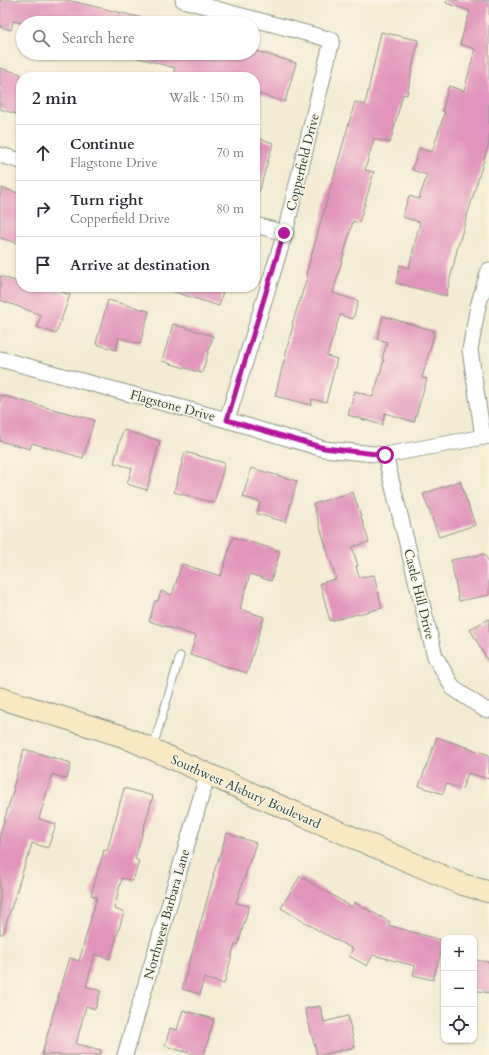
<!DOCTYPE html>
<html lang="en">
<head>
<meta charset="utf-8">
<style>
	:root { --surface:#fff; --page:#f7f7f7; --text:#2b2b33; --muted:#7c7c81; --line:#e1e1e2 }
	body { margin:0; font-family:Cardo,serif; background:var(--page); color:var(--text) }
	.controls { position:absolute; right:12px; bottom:12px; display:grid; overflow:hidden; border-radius:8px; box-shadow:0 1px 3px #0004 }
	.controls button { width:36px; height:36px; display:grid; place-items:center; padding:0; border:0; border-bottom:1px solid var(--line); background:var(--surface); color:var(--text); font:20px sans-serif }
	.stop { position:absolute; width:12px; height:12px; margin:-9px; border:3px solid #b5179e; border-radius:50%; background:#fff }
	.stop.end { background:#b5179e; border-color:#fff; box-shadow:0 1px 4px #0008 }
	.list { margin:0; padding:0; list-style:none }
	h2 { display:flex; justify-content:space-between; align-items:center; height:52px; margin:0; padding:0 16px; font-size:17px }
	h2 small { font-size:13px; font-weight:400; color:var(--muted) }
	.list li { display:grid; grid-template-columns:26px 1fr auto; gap:12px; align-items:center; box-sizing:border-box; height:56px; padding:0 16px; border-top:1px solid var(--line) }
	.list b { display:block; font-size:15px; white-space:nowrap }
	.list p { margin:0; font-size:13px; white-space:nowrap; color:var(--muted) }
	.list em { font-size:13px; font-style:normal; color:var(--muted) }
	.icon { flex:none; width:22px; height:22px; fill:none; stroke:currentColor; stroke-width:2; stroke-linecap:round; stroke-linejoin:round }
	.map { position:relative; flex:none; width:489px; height:1055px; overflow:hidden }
	.search { position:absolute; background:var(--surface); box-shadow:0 1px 3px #0004; left:16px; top:16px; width:244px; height:44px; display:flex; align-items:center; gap:10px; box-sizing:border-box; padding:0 14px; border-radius:22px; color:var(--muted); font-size:15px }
	.panel { position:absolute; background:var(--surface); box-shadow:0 1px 3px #0004; left:16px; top:72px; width:244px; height:220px; border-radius:16px }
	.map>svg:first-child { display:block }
	.building { fill:#e294bc }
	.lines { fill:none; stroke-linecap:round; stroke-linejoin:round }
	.lane-casing { stroke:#899484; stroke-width:9 }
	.street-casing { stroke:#899484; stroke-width:17 }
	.secondary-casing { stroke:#899484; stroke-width:23 }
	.lane { stroke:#fff; stroke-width:7 }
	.street { stroke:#fff; stroke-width:15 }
	.secondary { stroke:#f8e8c3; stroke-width:21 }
	.route { stroke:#b5179e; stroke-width:5 }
	.labels { text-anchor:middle; stroke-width:3; stroke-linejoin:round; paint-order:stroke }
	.street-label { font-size:13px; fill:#1f3d34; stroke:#fcf5e5 }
</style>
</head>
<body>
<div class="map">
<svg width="489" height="1055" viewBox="0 0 489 1055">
	<rect width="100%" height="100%" fill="#fcf5e5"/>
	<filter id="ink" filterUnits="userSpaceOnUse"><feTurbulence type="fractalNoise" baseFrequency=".025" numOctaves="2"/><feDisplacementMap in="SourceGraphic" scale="8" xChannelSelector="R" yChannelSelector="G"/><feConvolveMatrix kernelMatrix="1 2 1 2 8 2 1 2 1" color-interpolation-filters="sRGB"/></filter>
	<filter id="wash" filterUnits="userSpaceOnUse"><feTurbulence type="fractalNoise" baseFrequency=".012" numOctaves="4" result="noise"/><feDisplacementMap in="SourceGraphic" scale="16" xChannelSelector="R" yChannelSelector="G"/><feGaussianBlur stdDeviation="0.9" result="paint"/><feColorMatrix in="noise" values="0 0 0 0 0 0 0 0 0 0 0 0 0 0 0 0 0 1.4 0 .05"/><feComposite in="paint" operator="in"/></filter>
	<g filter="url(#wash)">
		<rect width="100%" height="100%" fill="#f3ecd3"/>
		<g id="blocks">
			<!-- building -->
			<g class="building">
				<path d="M0 0H67L143 18V23H22L13 21 11 30 0 27Z"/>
				<path d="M447 0H489V143L458 246 446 296 396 283 400 265 409 268 420 222 402 217 409 196 419 199 427 175 412 170 419 148 432 152 445 112 442 111 449 86 464 91 475 49 460 44 470 11 446 3Z"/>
				<path d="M381 32 418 40 407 95 403 94 390 143 374 139 365 170 374 172 359 223 353 221 333 293 358 301 353 319 340 315 327 356 337 359 326 402 312 399 311 405 275 396 293 325 292 324 308 275 306 274 355 102 365 105Z"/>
				<path d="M253 50 296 63 285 102 255 93V77H182L173 74 175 68 135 57 136 53H253Z"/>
				<path d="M0 68 21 74V97L16 114 0 109Z"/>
				<path d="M255 137 273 143 259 192H255Z"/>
				<path d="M2 188 21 194V244L0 238V196Z"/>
				<path d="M0 276 21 283V287H50L70 295 56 334 37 327 41 315 0 300Z"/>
				<path d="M169 287H224L219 306 168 290Z"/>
				<path d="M108 300 149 311 140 344 119 338 116 350 96 344Z"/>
				<path d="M383 316 435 331 422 378 427 379 414 422 385 413 382 425 348 415 355 391 373 397 384 360 382 359 387 342 377 339Z"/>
				<path d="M173 324 213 336 202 373 162 361Z"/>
				<path d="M0 395 94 420 83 458 32 443 30 449 0 441Z"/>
				<path d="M123 430 160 441 147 490 127 484 132 468 114 463Z"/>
				<path d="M185 452 225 463 214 503 174 492Z"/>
				<path d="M251 468 297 481 286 522 257 514 260 502 243 497Z"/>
				<path d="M460 481 475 525 439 537 423 494Z"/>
				<path d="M353 492 369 542 352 547 358 566H356L359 577 374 575 382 608 330 621 320 583 336 579 313 504Z"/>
				<path d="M233 537 280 551 271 581 250 574 240 609 264 617 247 673 190 655 196 636 149 621 155 601H158L161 591 172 595 182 564 221 576Z"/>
				<path d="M485 554 489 564V595L459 601 451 560Z"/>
				<path d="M489 619V663L470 629Z"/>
				<path d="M437 737 489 755V779L468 773 462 789 446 784 443 794 419 786Z"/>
				<path d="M24 749 71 763 67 779 52 774 39 819 56 824 48 848 32 843 28 858H27L3 934H0V834L14 788H13Z"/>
				<path d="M124 788 153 796 135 859 139 861 133 881 122 878 114 909 124 912 110 959 95 954 86 986 101 991 95 1009 86 1006 76 1044 101 1050 100 1055H42L54 1010 70 958 79 961 97 897 91 895 104 850 107 851Z"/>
				<path d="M227 833 256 843 236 903 249 906 238 945 235 944 224 984 204 978 200 994 182 989 214 875H213Z"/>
				<path d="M300 876 352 907 354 902 390 922 388 925 444 941 433 980 413 975 415 966 373 955 367 966 349 956 353 949 321 932 281 908Z"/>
				<path d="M474 960 489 962V993L474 990Z"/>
				<path d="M320 1006 324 1022 348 1016 355 1047 322 1055H317L305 1009Z"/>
				<path d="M183 1010 214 1019 204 1055H196L165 1046 170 1028 177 1030Z"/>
			</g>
		</g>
	</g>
	<g filter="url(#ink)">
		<use href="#blocks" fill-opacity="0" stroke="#899484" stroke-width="1"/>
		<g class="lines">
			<defs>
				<path id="lane" d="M153 747 180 656"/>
				<g id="street">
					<path d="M183 0 332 40 285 233 227 420"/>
					<path d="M0 155 21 161"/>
					<path d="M255 225 285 233"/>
					<path d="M0 359 227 420 324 449 385 455 489 436"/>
					<path d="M483 437 470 350 478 306 489 270"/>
					<path d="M385 455 435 656 453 688 484 709 489 710"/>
					<path d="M125 1055 208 773"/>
				</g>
				<path id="secondary" d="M0 698 122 736 271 802 461 884 489 892"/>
			</defs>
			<!-- lane casing -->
			<use href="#lane" class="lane-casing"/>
			<!-- street casing -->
			<use href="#street" class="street-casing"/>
			<!-- secondary casing -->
			<use href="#secondary" class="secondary-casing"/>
			<!-- lane -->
			<use href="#lane" class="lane"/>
			<!-- street -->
			<use href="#street" class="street"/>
			<!-- secondary -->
			<use href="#secondary" class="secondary"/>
		</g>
	</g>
	<g class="lines" filter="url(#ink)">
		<!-- route -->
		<path class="route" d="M284 233 227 420 324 448 385 455"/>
	</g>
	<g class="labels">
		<!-- street labels -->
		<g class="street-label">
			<text transform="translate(302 162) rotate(-76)" y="5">Copperfield Drive</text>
			<text transform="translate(173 405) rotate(15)" y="5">Flagstone Drive</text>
			<text transform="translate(420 594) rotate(76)" y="5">Castle Hill Drive</text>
			<text transform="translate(246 791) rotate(24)" y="5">Southwest Alsbury Boulevard</text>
			<text transform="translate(166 914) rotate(-74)" y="5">Northwest Barbara Lane</text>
		</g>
	</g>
</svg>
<div class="controls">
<button>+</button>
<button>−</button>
<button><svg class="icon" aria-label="locate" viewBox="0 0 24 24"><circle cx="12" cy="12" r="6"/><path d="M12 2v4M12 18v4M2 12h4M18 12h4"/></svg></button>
</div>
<div class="stop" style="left:385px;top:455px"></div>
<div class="stop end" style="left:284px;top:233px"></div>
<div class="search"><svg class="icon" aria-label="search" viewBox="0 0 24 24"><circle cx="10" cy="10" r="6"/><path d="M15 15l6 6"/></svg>Search here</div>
<section class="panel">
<h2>2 min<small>Walk · 150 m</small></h2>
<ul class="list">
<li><svg class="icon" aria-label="ahead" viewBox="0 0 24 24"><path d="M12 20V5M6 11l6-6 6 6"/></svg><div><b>Continue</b><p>Flagstone Drive</p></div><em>70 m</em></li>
<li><svg class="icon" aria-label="right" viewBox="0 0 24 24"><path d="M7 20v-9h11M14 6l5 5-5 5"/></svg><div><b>Turn right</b><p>Copperfield Drive</p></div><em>80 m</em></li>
<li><svg class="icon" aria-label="arrive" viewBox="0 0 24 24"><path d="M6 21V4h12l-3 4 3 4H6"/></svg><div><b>Arrive at destination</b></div></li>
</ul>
</section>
</div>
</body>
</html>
